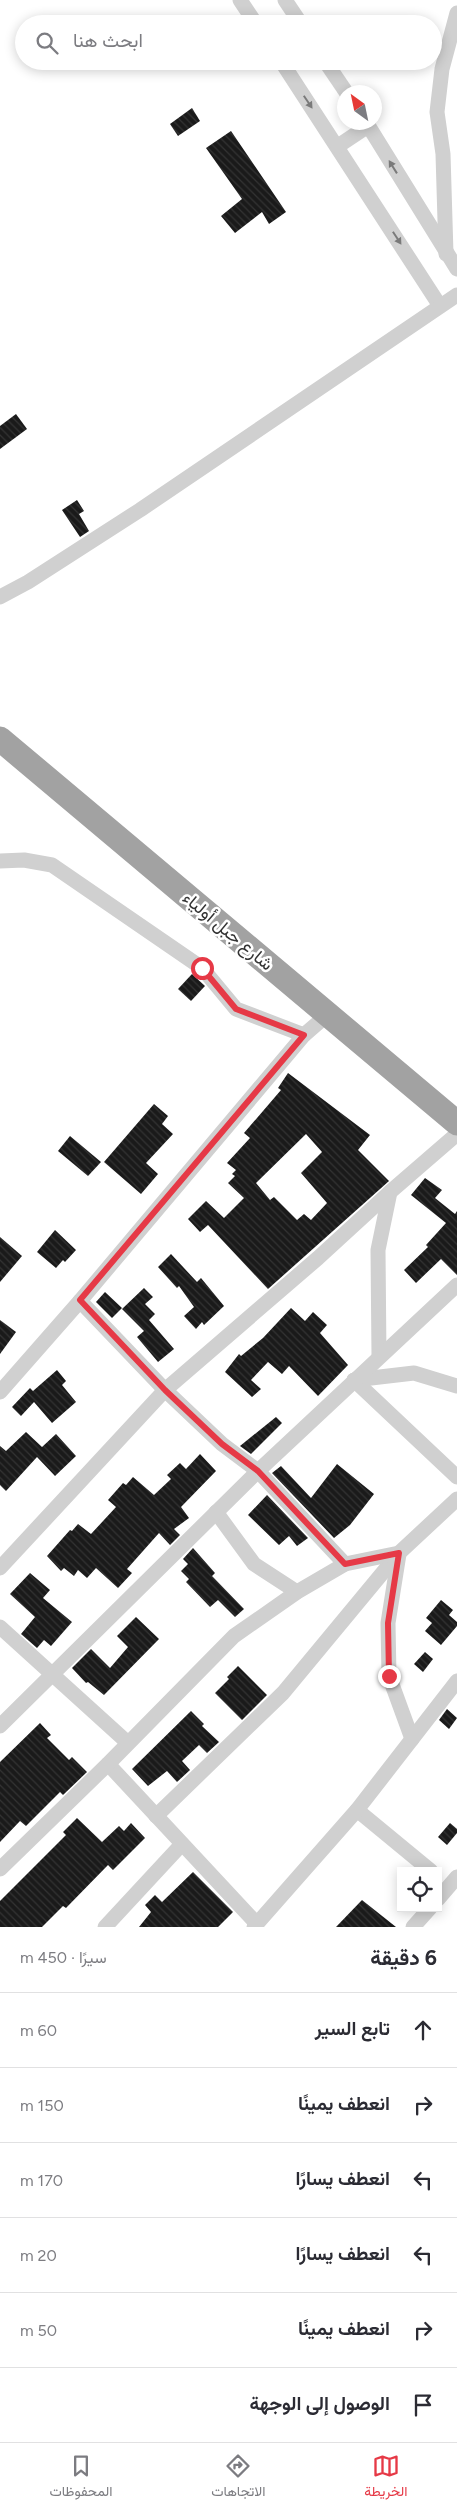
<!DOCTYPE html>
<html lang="ar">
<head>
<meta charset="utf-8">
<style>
	:root { --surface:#fff; --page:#f2f2f3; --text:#2b2b33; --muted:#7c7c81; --line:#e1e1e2; --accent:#e63946 }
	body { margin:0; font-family:Figtree,Vazirmatn,sans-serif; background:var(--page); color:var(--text); direction:rtl }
	.controls { position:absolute; right:15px; bottom:15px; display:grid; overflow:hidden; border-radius:0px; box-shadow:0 2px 12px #0003 }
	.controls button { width:45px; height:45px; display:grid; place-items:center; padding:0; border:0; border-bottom:1px solid var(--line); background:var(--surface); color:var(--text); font:25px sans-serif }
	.compass { position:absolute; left:337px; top:85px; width:45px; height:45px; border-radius:50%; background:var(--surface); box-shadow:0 2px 12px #0003; rotate:327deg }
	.stop { position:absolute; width:15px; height:15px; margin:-11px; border:4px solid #e63946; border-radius:50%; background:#fff }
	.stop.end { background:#e63946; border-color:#fff; box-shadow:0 1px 5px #0008 }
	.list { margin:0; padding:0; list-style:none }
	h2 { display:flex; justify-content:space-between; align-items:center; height:65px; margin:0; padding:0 20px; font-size:21px }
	h2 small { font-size:16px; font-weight:400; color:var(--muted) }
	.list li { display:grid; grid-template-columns:32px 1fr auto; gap:15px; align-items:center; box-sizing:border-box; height:75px; padding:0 20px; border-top:1px solid var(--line) }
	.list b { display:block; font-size:19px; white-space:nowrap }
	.list em { font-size:16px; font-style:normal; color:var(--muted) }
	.icon { flex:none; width:28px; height:28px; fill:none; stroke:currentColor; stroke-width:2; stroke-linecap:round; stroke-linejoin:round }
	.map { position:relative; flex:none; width:457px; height:1927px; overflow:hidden; direction:ltr }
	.search { position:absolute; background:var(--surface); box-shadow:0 2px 12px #0003; left:15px; right:15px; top:15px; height:55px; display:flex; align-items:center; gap:12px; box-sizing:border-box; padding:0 18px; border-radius:28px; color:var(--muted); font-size:19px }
	.sheet { height:515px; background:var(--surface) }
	nav { display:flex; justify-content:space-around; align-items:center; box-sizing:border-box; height:70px; border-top:1px solid var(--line); background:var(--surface); font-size:14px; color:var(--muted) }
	nav a { display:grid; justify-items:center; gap:2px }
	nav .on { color:var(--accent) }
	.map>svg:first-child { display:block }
	.building { fill:url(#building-back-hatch); fill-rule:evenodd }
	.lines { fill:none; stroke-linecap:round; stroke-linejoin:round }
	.minor { stroke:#d0d0d0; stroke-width:15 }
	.trunk { stroke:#a2a2a2; stroke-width:25 }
	.oneway { fill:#7a7a7a }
	.route { stroke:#e63946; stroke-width:6 }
	.labels { text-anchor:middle; stroke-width:5; stroke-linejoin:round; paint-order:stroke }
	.street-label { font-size:18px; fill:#333; stroke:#fff }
</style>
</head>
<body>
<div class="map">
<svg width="457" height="1927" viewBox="0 0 457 1927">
	<defs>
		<pattern id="building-back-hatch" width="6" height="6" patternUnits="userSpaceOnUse" patternTransform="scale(1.25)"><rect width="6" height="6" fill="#1a1a1a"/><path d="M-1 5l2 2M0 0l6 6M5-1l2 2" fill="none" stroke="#333"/></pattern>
	</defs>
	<rect width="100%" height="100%" fill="#fff"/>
	<!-- building -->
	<g class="building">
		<path d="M192 108 200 121 178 136 170 124Z"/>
		<path d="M231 131 286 212 269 224 262 212 235 233 221 216 242 199 206 148Z"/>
		<path d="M16 414 27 429 0 449V426Z"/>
		<path d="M77 500 84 511 79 514 89 531 80 537 62 510Z"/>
		<path d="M192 974 205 986 191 1001 178 989Z"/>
		<path d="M288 1073 370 1135 358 1150 389 1181 268 1289 208 1225 200 1232 188 1219 206 1201 224 1218 244 1198 228 1183 235 1176 232 1174 236 1170 227 1163 250 1138 244 1133 281 1090 278 1088ZM306 1134 322 1152 301 1173 327 1203 311 1220 304 1214 297 1220 274 1197 270 1200 256 1183Z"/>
		<path d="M154 1104 168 1116 162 1124 173 1134 146 1163 158 1174 141 1194 104 1162Z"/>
		<path d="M70 1136 101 1162 88 1176 58 1151Z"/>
		<path d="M425 1178 442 1190 435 1198 455 1214 457 1211V1275L441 1259 416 1283 404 1270 428 1247 426 1245 446 1223 411 1195Z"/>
		<path d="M55 1230 76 1250 65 1262 63 1260 56 1268 37 1252Z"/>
		<path d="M0 1237 22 1256 0 1282Z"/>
		<path d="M171 1254 197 1282 201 1278 224 1306 204 1325 202 1322 196 1329 184 1316 194 1307 179 1286 177 1288 158 1267Z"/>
		<path d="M144 1288 153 1297 145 1304 155 1314 149 1320 174 1349 158 1362 137 1337 144 1331 122 1309Z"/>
		<path d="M105 1292 122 1308 112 1318 96 1302Z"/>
		<path d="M291 1308 305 1321 313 1312 327 1325 320 1333 348 1365 318 1396 289 1366 282 1374 268 1362 251 1380 261 1389 252 1397 225 1372 239 1354 241 1356 263 1338Z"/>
		<path d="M0 1320 16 1332 0 1354Z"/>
		<path d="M57 1370 66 1381 62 1385 76 1402 52 1423 34 1402 21 1416 12 1407 30 1388 33 1391Z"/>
		<path d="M276 1417 282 1423 251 1454 240 1446Z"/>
		<path d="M26 1432 42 1447 56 1434 76 1456 55 1476 37 1457 6 1491 0 1485V1446L6 1451Z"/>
		<path d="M200 1454 216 1471 181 1507 189 1518 174 1529 180 1535 170 1545 159 1533 127 1569 132 1573 118 1588 96 1568 87 1578 78 1570 74 1576 64 1568 61 1571 47 1556 70 1530 72 1531 78 1524 91 1534 116 1507 108 1500 123 1483 126 1485 133 1477 154 1495 171 1479 167 1475 180 1463 186 1469Z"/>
		<path d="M337 1464 374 1494 350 1525 334 1538 272 1473 281 1466 311 1498Z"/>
		<path d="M267 1495 308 1538 297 1546 289 1536 279 1545 248 1515Z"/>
		<path d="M193 1548 215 1573 212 1576 244 1609 235 1617 218 1600 210 1607 186 1582 189 1579 181 1571 188 1564 183 1559Z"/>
		<path d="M30 1573 50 1590 43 1598 72 1622 51 1646 44 1640 37 1648 21 1634 35 1617 10 1594Z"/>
		<path d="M441 1600 453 1610 449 1615 457 1622V1626L441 1645 425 1631 432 1623 426 1618Z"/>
		<path d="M136 1617 159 1639 104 1695 88 1682 86 1683 72 1668 91 1649 110 1668 128 1647 117 1636Z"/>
		<path d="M425 1652 433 1659 423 1672 414 1664Z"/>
		<path d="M238 1666 267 1695 242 1720 215 1693 229 1679 227 1677Z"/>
		<path d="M447 1709 457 1718 449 1729 439 1720Z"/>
		<path d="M191 1711 204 1724 202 1726 219 1742 207 1753 199 1745 182 1761 190 1770 177 1782 167 1771 148 1786 132 1769Z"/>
		<path d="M40 1723 51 1735 47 1738 69 1760 72 1757 87 1772 63 1795 60 1792 26 1826 20 1821 0 1842V1762Z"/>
		<path d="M77 1818 102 1842 119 1826 124 1831 131 1823 145 1838 113 1870 108 1865 66 1908 63 1906 42 1927H0V1901L66 1835 63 1832Z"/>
		<path d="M450 1823 457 1829V1833L447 1845 438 1837Z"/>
		<path d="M193 1872 233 1912 218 1927H139L151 1912 145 1905 155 1895 162 1902Z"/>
		<path d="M362 1900 396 1927H336Z"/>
	</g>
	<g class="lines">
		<!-- minor -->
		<g class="minor">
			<path d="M240 0 256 24"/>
			<path d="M285 0 301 24"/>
			<path d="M281 61 440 306"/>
			<path d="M325 61 346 92"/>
			<path d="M366 122 457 269"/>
			<path d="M338 146 368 126"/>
			<path d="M446 254 443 154 437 112 442 69 457 13"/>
			<path d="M0 597 28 582 140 510 457 295"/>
			<path d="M0 861 24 860 52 865 202 968 236 1009 304 1035"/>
			<path d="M80 1301 165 1390 222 1444 258 1471 345 1564"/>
			<path d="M379 1356 378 1250 390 1192"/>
			<path d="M354 1380 457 1477"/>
			<path d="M354 1380 414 1373 457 1386"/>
			<path d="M0 1392 80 1301 304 1035 327 1015"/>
			<path d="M216 1512 254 1564 297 1592"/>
			<path d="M399 1554 388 1623 389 1676 412 1739"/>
			<path d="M0 1568 165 1390 318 1258 390 1192 457 1134"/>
			<path d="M0 1627 128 1743"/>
			<path d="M0 1726 258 1471 457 1285"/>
			<path d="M108 1764 257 1924"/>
			<path d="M357 1810 431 1871"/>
			<path d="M156 1816 283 1693 399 1553"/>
			<path d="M0 1869 108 1764 234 1636 297 1592 345 1564 399 1553 457 1499"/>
			<path d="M438 1899 457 1877"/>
			<path d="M105 1927 182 1844"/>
			<path d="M254 1927 357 1810 457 1681"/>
			<path d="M413 1927 430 1908"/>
		</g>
		<!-- trunk -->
		<path class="trunk" d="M0 739 457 1123"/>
	</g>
	<!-- one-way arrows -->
	<defs><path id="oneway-solid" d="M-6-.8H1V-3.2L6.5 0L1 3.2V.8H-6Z" transform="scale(1.25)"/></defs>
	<g class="oneway">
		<use href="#oneway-solid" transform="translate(308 102) rotate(56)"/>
		<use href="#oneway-solid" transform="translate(393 167) rotate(-122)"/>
		<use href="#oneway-solid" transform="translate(397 238) rotate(57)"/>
	</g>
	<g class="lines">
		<!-- route -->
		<path class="route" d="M202 968 236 1009 304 1035 80 1300 165 1390 222 1444 258 1471 345 1564 399 1553 388 1623 389 1676"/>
	</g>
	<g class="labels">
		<!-- street labels -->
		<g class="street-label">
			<text transform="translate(228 931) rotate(40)" y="6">شارع جبل أولياء</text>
		</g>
	</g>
</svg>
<div class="controls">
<button><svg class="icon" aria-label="locate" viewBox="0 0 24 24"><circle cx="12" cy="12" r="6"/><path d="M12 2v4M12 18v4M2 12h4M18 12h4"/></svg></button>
</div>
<svg class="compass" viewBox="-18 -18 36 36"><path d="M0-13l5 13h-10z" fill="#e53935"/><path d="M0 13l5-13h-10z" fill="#7c7c81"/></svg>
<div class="stop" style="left:202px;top:968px"></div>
<div class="stop end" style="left:389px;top:1676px"></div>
<div class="search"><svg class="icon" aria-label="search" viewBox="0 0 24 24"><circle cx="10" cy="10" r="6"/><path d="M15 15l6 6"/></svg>ابحث هنا</div>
</div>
<section class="sheet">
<h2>6 دقيقة<small>سيرًا · 450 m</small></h2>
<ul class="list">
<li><svg class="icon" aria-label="ahead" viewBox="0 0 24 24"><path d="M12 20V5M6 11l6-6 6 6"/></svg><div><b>تابع السير</b></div><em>60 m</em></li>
<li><svg class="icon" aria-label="right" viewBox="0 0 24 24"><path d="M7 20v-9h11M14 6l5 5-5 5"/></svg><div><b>انعطف يمينًا</b></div><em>150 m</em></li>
<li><svg class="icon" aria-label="left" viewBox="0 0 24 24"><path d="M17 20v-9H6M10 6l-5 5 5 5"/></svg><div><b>انعطف يسارًا</b></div><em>170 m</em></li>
<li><svg class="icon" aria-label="left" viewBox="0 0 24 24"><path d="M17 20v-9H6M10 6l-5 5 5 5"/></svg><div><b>انعطف يسارًا</b></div><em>20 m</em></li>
<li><svg class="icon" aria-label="right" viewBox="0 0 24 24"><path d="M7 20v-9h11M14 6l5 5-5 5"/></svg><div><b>انعطف يمينًا</b></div><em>50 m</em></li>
<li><svg class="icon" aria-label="arrive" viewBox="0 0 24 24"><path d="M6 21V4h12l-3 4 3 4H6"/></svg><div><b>الوصول إلى الوجهة</b></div></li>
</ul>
</section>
<nav>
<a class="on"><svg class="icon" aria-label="map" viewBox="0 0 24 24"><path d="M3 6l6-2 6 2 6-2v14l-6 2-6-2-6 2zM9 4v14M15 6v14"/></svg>الخريطة</a>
<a><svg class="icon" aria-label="directions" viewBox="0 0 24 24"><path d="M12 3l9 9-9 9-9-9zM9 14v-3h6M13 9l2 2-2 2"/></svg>الاتجاهات</a>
<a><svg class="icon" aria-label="saved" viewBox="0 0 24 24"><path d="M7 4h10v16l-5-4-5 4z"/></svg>المحفوظات</a>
</nav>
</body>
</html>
